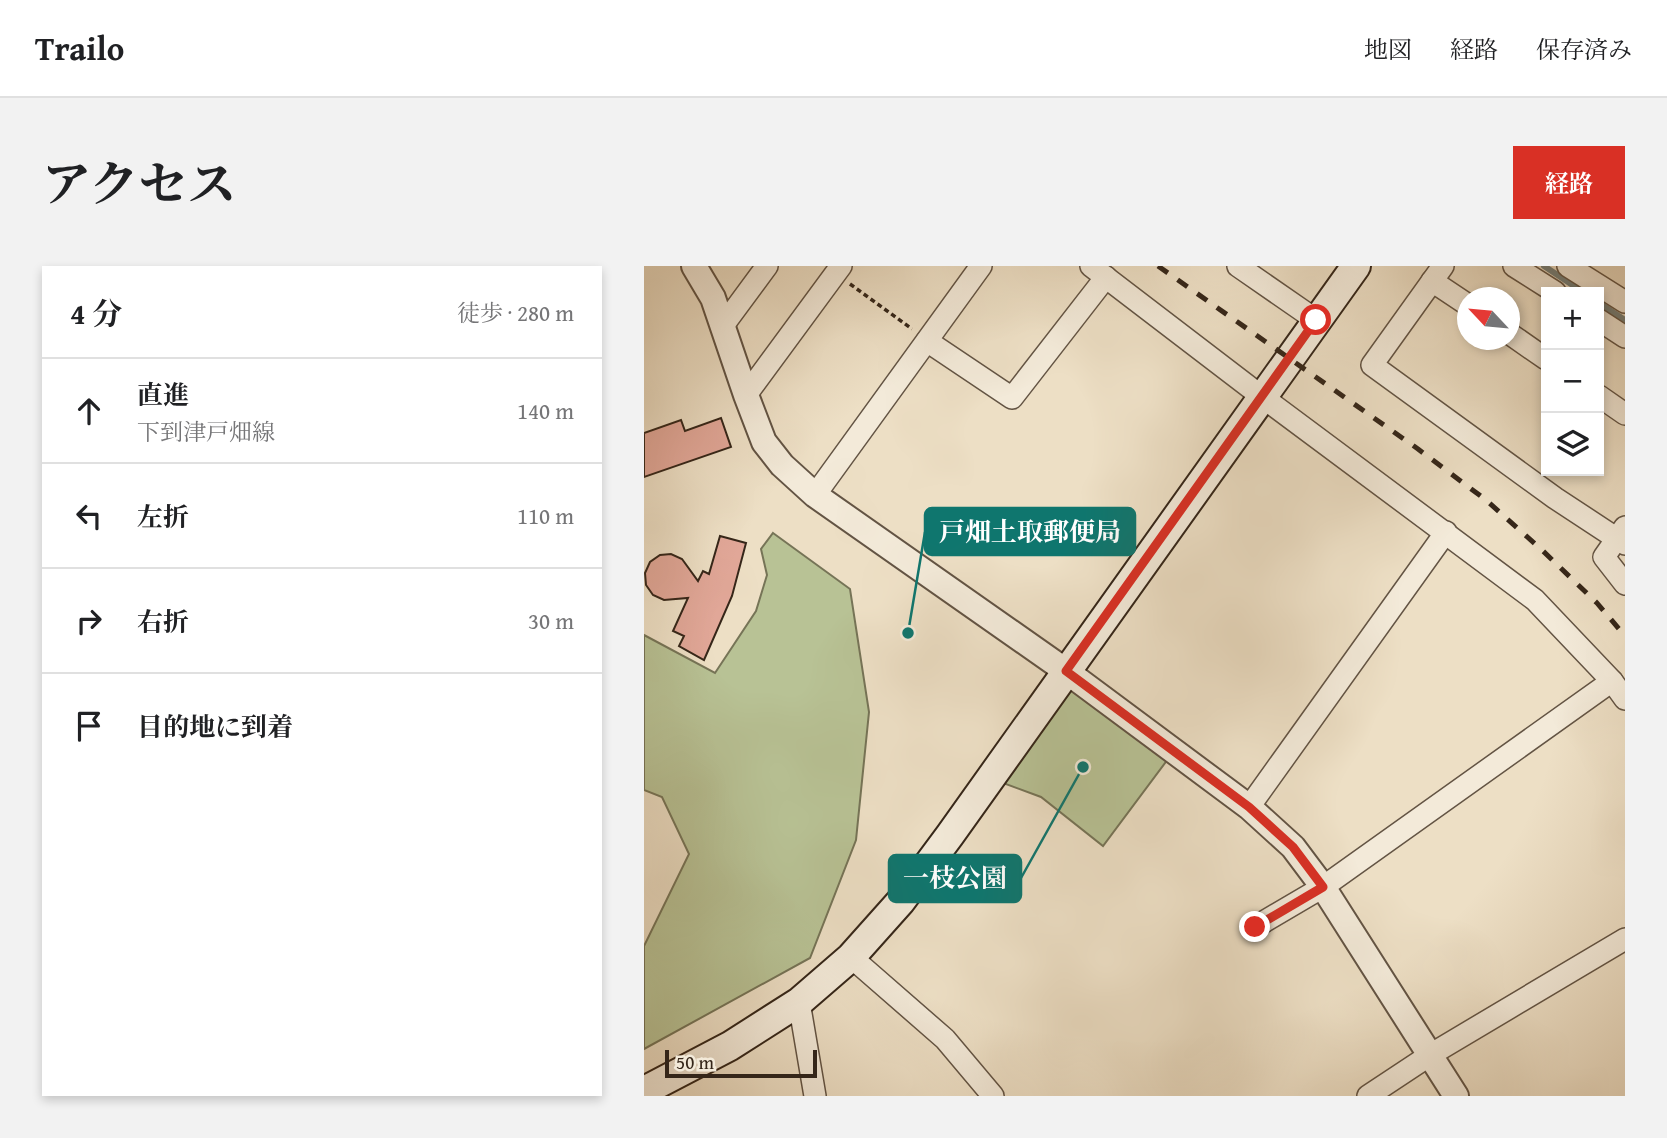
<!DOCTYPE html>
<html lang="ja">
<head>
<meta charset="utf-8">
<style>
	:root { --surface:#fff; --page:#f2f2f2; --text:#202124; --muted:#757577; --line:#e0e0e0; --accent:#d93025 }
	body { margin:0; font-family:"Gentium Book Plus","Noto Serif JP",serif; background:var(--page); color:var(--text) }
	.controls { position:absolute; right:21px; top:21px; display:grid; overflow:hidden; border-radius:0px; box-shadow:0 4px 10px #0003 }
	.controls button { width:63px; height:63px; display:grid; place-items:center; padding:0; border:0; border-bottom:2px solid var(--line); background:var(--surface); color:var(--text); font:35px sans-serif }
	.compass { position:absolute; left:813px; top:21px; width:63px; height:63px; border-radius:50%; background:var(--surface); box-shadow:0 4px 10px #0003; rotate:296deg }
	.scale { position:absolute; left:21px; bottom:18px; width:152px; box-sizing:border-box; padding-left:7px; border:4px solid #352619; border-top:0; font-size:19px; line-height:24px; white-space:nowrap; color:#352619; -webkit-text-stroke:5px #f3ead9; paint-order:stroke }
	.stop { position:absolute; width:21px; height:21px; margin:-16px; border:5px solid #d93025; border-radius:50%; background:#fff }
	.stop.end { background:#d93025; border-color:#fff; box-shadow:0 2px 7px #0008 }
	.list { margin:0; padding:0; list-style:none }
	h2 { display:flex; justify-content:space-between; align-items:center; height:91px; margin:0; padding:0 28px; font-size:30px }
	h2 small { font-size:23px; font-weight:400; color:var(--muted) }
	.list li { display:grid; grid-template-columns:46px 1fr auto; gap:21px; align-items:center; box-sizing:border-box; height:105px; padding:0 28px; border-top:2px solid var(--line) }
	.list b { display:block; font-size:26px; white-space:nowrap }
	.list p { margin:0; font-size:23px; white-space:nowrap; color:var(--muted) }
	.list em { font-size:23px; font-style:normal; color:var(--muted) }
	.icon { flex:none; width:38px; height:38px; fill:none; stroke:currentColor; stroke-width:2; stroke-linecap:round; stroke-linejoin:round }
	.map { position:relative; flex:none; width:981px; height:830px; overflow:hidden; border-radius:0px }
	header { display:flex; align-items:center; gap:42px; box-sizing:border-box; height:98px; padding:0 35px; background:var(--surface); border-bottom:2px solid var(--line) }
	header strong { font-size:33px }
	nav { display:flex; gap:38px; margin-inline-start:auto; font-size:24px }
	.intro { display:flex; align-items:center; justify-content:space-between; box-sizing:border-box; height:168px; padding:0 42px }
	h1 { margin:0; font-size:49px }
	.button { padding:18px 32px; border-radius:0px; background:var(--accent); color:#fff; font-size:24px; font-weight:700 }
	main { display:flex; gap:42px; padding:0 42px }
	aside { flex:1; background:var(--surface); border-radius:0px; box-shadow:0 4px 10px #0003 }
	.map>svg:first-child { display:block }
	.green { fill:#b8c295; stroke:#767457; stroke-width:2 }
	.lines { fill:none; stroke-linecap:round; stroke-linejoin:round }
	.stream { stroke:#737f7b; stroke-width:6 }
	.building { fill:#e1a798; stroke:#352619; stroke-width:2 }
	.minor-casing { stroke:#635444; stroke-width:24 }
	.tertiary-casing { stroke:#635444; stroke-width:28 }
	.secondary-casing { stroke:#352619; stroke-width:32 }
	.path { stroke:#352619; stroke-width:3.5; stroke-dasharray:5 3.5; stroke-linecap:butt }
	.minor { stroke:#f3ead9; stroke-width:21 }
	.tertiary { stroke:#f3ead9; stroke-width:24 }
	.secondary { stroke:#f3ead9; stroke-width:28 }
	.rail { stroke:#352619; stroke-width:5; stroke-dasharray:12 12; stroke-linecap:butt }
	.route { stroke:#d93025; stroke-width:9 }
	.leader { fill:none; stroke:#0f766e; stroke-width:2.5 }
	.callout-dot { fill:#0f766e; stroke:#f3ead9; stroke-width:2.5 }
	.callout { fill:#0f766e; stroke:#0f766e; stroke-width:2.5 }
	.callout-label { font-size:26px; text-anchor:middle; font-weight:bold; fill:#fff }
</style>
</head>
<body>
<header>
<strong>Trailo</strong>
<nav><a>地図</a><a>経路</a><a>保存済み</a></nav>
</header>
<div class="intro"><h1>アクセス</h1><a class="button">経路</a></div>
<main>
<aside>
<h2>4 分<small>徒歩 · 280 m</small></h2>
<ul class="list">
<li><svg class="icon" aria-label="ahead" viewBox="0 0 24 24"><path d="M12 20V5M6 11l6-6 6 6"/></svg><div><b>直進</b><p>下到津戸畑線</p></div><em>140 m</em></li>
<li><svg class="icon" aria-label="left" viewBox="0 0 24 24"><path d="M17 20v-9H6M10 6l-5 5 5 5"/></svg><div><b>左折</b></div><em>110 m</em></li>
<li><svg class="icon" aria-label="right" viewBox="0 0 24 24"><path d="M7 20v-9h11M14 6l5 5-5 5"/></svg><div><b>右折</b></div><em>30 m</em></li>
<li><svg class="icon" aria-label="arrive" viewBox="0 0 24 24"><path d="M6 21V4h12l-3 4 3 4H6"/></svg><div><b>目的地に到着</b></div></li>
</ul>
</aside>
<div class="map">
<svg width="981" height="830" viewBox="0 0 981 830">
	<rect width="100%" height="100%" fill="#eddfc5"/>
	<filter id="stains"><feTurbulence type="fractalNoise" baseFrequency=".00286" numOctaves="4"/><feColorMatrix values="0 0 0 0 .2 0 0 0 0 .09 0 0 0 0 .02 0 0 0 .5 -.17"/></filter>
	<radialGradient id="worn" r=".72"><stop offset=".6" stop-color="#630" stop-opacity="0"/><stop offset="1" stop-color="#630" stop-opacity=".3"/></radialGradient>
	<!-- green -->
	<g class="green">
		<path d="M129 267 206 323 225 446 212 574 166 692 0 783V680L45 588 18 531 0 524V369L71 407 112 345 123 309 117 283Z"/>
		<path d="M423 412 527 489 459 580 397 531 351 514Z"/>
	</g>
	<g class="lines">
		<!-- stream -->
		<g class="stream">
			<path d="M900 0 939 26"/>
			<path d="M955 37 981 54"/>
		</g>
	</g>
	<!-- building -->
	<g class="building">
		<path d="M77 152 87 181 0 211V167L37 154 41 165Z"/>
		<path d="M76 270 102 277 88 330 60 394 35 380 40 370 29 365 44 332 20 334 9 329 2 319 1 307 6 296 16 289 27 288 38 293 54 315 59 305 65 308Z"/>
	</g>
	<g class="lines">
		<defs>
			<g id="minor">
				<path d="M447 0 617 130 891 334 968 415 981 433"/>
				<path d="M594 0 672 54"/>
				<path d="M799 0 728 99 911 232 981 278"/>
				<path d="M870 0 911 26"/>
				<path d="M924 0 981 36"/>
				<path d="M788 15 824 39"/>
				<path d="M955 54 981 71"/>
				<path d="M78 61 123 0"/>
				<path d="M866 68 902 93"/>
				<path d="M283 75 368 132 462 11"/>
				<path d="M102 129 197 0"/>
				<path d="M955 130 981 148"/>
				<path d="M171 229 337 0"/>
				<path d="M981 261 960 291 981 318"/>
				<path d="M605 541 802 266"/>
				<path d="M611 661 679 621 968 415"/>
				<path d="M207 691 301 773 349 830"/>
				<path d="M155 736 171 830"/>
				<path d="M724 830 786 789 981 673"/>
			</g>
			<path id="tertiary" d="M50 0 69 32 102 129 120 176 138 199 171 229 422 405 605 541 649 581 679 621 812 830"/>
			<path id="secondary" d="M0 825 86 780 155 736 207 691 257 635 306 569 712 0"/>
		</defs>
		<!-- minor casing -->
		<use href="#minor" class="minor-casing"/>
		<!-- tertiary casing -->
		<use href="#tertiary" class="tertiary-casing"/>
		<!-- secondary casing -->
		<use href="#secondary" class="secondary-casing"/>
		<!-- path -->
		<path class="path" d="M206 18 268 63"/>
		<!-- minor -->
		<use href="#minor" class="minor"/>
		<!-- tertiary -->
		<use href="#tertiary" class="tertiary"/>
		<!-- secondary -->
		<use href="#secondary" class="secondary"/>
		<!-- rail -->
		<path class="rail" d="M514 0 774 183 842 234 899 285 953 337 981 370"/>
	</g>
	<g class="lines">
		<!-- route -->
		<path class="route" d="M611 661 679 621 649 581 605 541 422 405 672 54"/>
	</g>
	<!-- callouts -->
	<path class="leader" d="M264 367L281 266M439 501L377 612"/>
	<g class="callout-dot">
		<circle cx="264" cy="367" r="7"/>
		<circle cx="439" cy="501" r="7"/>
	</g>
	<g class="callout">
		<rect x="281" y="242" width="210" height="47" rx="7"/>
		<rect x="245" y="589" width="132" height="47" rx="7"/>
	</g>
	<g class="callout-label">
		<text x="386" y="275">戸畑土取郵便局</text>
		<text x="311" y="621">一枝公園</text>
	</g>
	<rect width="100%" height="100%" filter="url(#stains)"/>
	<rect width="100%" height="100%" fill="url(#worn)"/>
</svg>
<div class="controls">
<button>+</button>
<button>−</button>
<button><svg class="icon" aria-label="layers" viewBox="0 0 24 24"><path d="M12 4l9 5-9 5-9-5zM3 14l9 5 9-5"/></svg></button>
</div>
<svg class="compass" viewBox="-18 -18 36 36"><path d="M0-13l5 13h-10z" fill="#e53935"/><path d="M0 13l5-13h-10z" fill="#757577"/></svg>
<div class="scale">50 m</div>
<div class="stop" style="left:672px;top:54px"></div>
<div class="stop end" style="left:611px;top:661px"></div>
</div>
</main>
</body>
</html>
